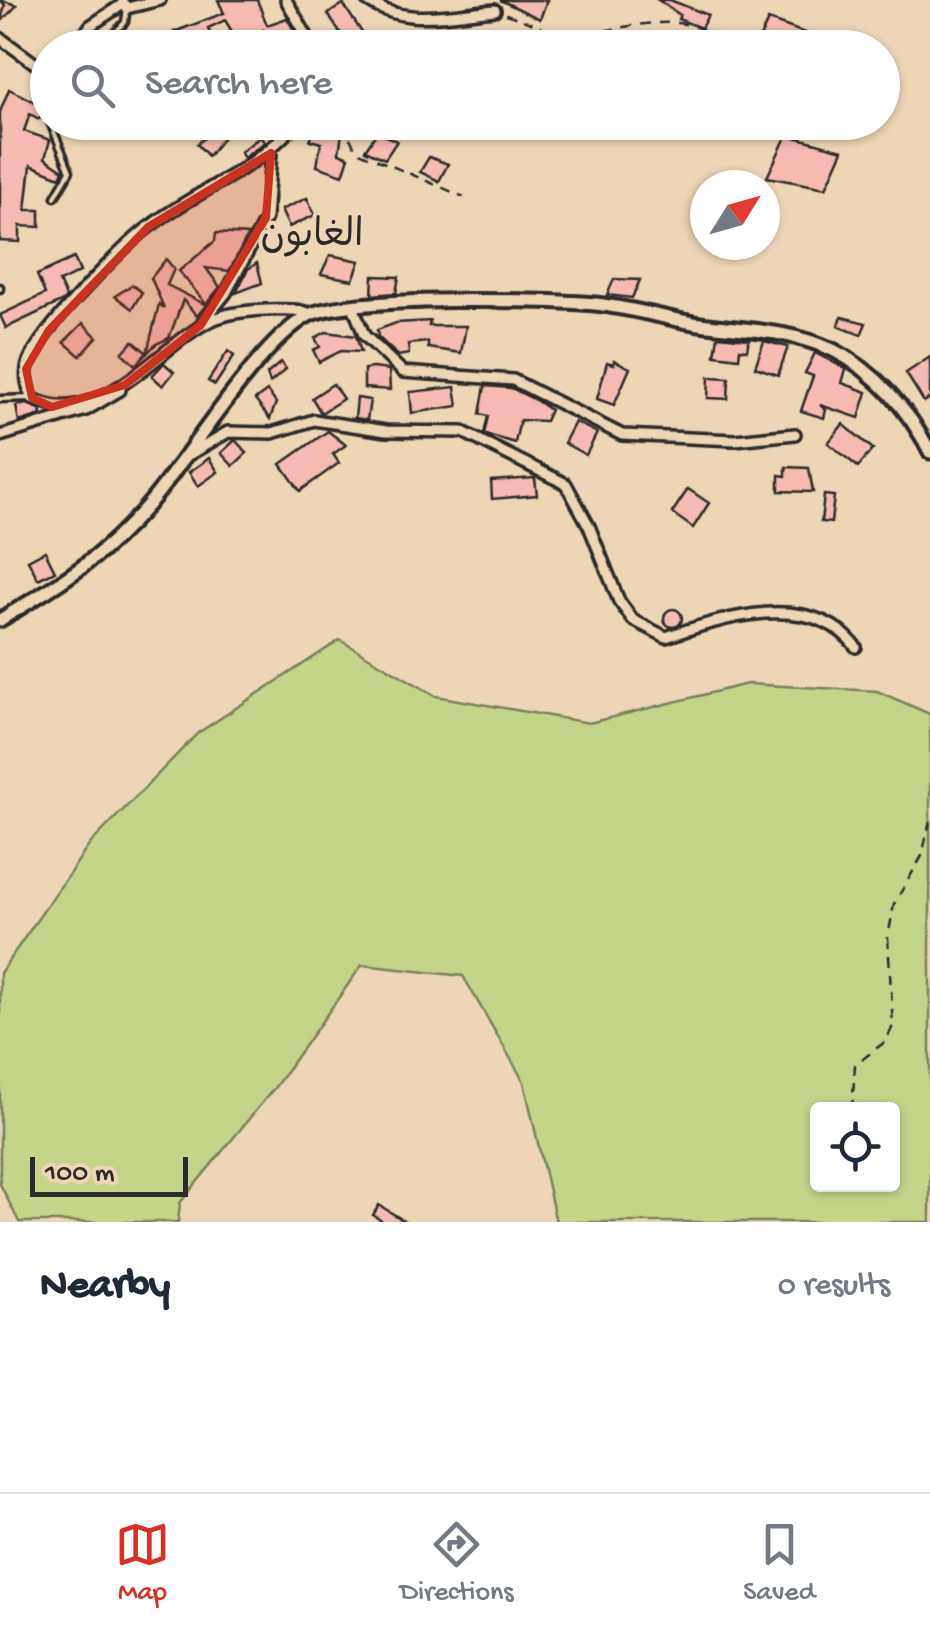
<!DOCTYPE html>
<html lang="en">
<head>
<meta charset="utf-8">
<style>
	:root { --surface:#fff; --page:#f6f6f7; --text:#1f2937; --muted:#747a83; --line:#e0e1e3; --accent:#d93025 }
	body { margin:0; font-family:"Gochi Hand","Playpen Sans Arabic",sans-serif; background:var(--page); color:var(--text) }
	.controls { position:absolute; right:30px; bottom:30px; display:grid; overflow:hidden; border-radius:10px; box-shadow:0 2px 8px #0004 }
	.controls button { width:90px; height:90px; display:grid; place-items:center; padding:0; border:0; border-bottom:2px solid var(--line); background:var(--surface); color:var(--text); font:50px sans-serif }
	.compass { position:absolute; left:690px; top:170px; width:90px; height:90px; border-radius:50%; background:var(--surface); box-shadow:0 2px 8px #0004; rotate:53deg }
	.scale { position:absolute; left:30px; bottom:25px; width:158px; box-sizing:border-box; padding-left:10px; border:5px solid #2b2b2b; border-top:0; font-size:28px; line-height:35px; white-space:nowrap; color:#2b2b2b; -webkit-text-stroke:8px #edd6b6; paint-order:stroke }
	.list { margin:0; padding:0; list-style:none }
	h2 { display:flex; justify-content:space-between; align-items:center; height:130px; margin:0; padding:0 40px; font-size:42px }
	h2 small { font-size:32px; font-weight:400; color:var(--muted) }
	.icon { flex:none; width:55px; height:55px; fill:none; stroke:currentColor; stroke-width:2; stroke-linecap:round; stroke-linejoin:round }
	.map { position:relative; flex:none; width:930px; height:1222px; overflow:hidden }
	.search { position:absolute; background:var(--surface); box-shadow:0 2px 8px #0004; left:30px; right:30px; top:30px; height:110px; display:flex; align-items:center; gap:25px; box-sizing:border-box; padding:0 35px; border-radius:55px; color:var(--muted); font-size:38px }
	.sheet { height:270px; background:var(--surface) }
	nav { display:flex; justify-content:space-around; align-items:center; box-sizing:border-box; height:140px; border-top:2px solid var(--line); background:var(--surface); font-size:28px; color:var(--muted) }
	nav a { display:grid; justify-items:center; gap:5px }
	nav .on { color:var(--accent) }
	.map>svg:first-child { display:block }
	.green { fill:#c4d58a; stroke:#78805a; stroke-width:2.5; fill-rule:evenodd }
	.building { fill:#f6bbb2; stroke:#2b2b2b; stroke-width:2.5 }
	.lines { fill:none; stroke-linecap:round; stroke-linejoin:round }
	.service-casing { stroke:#2b2b2b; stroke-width:11 }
	.minor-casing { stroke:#2b2b2b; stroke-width:16 }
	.secondary-casing { stroke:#2b2b2b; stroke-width:19 }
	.path { stroke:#2b2b2b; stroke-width:2.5; stroke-dasharray:10 8; stroke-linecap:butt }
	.service { stroke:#edd6b6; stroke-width:4 }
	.minor { stroke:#edd6b6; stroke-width:9 }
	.secondary { stroke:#edd6b6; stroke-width:11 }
	.marked { fill:#c8321e; fill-opacity:0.2; stroke:#c8321e; stroke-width:8; stroke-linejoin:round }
	.labels { text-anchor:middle; stroke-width:8; stroke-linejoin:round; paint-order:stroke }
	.quarter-label { font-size:38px; fill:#2b2b2b; stroke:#edd6b6 }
</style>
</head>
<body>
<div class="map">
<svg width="930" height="1222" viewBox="0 0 930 1222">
	<rect width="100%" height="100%" fill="#edd6b6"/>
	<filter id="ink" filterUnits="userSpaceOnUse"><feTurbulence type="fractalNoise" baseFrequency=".01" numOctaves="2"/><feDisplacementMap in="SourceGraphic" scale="20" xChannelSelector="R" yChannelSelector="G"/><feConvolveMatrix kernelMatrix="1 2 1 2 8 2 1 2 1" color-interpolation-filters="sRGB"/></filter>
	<g filter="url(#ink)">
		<!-- green -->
		<path class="green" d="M340 640 436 696 589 723 747 684 877 691 930 714V1222H556L524 1082 463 976 362 965 275 1087 180 1203 178 1222H19L0 1184V973L90 844 198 733ZM818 1110H892V1184H818Z"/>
		<!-- building -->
		<g class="building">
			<path d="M0 0 17 5 0 23 5 5Z"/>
			<path d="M218 0H257L267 25 287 18 304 48H270L263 30 253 37 248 32 236 38 225 20 208 28 215 45 234 38 238 48H181L174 32 224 13Z"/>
			<path d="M500 0H547L540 19Z"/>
			<path d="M658 0H670L708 15 701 28 678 19 680 15Z"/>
			<path d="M343 4 365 37 356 41 359 48H350L328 14Z"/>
			<path d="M768 20 808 34 803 46 782 39 779 48 757 44Z"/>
			<path d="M9 89 45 107 39 119 30 114 24 131 50 140 45 158 63 170 60 177 31 165 26 210H40V227L20 226V242L0 241V112Z"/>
			<path d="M317 125 343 127 339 153 349 157 343 175 317 166 321 143 310 140Z"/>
			<path d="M219 126 226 134 208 156 197 144Z"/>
			<path d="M377 132 397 141 385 159 365 150Z"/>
			<path d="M787 135 843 150 826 188 767 177Z"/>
			<path d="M260 137 265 142 244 158 240 152Z"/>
			<path d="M429 157 448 164 439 181 420 172Z"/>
			<path d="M307 198 315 215 289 227 281 210Z"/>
			<path d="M216 233 248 235 229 271 206 268 220 287 206 304 179 271 215 241Z"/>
			<path d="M330 255 360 261 353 280 321 274Z"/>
			<path d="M74 258 80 272 59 282 66 297 63 301 6 328 0 315 45 294 37 275Z"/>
			<path d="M166 259 174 269 167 285 206 305 197 316 183 300 169 338 156 344 135 365 122 353 133 341 147 353 159 304 164 308 151 278Z"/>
			<path d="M257 263 262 283 236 293 248 269Z"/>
			<path d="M373 276 399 277 396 293 372 295Z"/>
			<path d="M614 279 640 280 632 298 607 295Z"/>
			<path d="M132 285 142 292 132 309 115 296Z"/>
			<path d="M842 317 866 323 861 335 838 326Z"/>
			<path d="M430 321 429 326H466L461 353 428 348V342L408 344 409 354 398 356 378 337 377 330 396 323Z"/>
			<path d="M83 323 97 337 80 356 64 342Z"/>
			<path d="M326 332 356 336 361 352 341 351 319 362 313 350 320 347 315 338Z"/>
			<path d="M718 336 749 339 747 350 740 349 739 358 715 355Z"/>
			<path d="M764 341 788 347 778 375 755 367Z"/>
			<path d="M228 351 234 356 215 385 208 381Z"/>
			<path d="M815 353 846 369 842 383 867 392 859 418 820 405 826 410 824 418 801 411 813 376 805 373Z"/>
			<path d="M930 357V398L924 402 906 373Z"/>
			<path d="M614 360 630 368 614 405 597 399 607 362 614 364Z"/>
			<path d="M281 362 286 369 270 383 267 374Z"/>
			<path d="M164 363 174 372 163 386 152 376Z"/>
			<path d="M373 368 389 370 390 390 364 388V369Z"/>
			<path d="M709 377 729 378 728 399 708 398Z"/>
			<path d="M333 384 343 399 321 413 312 398Z"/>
			<path d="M485 386 511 388 537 401 550 410 545 421 520 420 515 443 484 434 488 416 480 414Z"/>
			<path d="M455 387 458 406 412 413 410 392Z"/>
			<path d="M267 391 276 403 270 419 255 400Z"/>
			<path d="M357 398 370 400 367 420 355 418Z"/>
			<path d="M27 404 40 409 41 415 19 422 16 406Z"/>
			<path d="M575 422 597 433 586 455 564 443Z"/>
			<path d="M843 424 873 449 858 467 828 443Z"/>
			<path d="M328 431 346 445 333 454 339 463 300 491 281 464Z"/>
			<path d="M235 440 247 453 233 466 221 453Z"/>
			<path d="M209 458 218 472 198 486 189 472Z"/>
			<path d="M786 467 809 468 813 492 779 491V475L786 476Z"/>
			<path d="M535 478 537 495 492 499 491 481Z"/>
			<path d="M688 489 709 503 693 528 672 513Z"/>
			<path d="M824 495 834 496 831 523 821 522Z"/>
			<path d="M45 551 55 571 38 579 28 560Z"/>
			<circle cx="673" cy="618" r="9"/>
			<path d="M379 1205 406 1222H383L373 1215Z"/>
		</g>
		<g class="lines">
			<defs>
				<g id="service">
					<path d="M101 48 125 22 127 8"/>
					<path d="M50 122 70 171 55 197"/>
					<path d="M0 287V289"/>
					<path d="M0 399 32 398"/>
				</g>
				<g id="minor">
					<path d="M286 0 314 48"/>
					<path d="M366 0C404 27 451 14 495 10"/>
					<path d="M123 3 127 8 160 0"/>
					<path d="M0 38 48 73"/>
					<path d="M75 48 90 26 123 4"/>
					<path d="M297 122C251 175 205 185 153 224 125 244 41 330 29 361 24 374 27 385 32 398 95 433 158 348 206 323 224 313 245 311 266 310 281 310 296 308 311 314"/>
					<path d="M353 306 364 335 403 372 513 380 622 435 735 440 795 434"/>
					<path d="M202 323 226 293 266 218 271 153"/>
					<path d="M0 436 86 410 120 390"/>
					<path d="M190 454 228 432 272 433 314 420 386 431 463 432 566 484 589 526 619 601 633 620 666 637C722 618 812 589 856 647"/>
				</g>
				<path id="secondary" d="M0 620C63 581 98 562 148 505 190 456 258 343 309 315 347 296 554 299 603 305 636 309 667 319 700 324 745 330 790 330 833 350 875 371 909 410 930 452"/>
			</defs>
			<!-- service casing -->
			<use href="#service" class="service-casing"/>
			<!-- minor casing -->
			<use href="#minor" class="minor-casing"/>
			<!-- secondary casing -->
			<use href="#secondary" class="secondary-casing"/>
			<!-- path -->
			<g class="path">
				<path d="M506 14 539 26 554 41C596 34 634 21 677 23 703 25 720 42 752 40"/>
				<path d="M341 122 357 151 464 197"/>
				<path d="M852 1110 855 1065 886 1041 893 1026 888 938 894 904 922 856 930 821"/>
				<path d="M814 1166 818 1162"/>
			</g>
			<!-- service -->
			<use href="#service" class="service"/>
			<!-- minor -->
			<use href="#minor" class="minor"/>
			<!-- secondary -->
			<use href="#secondary" class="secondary"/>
		</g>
	</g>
	<!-- marked area -->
	<path class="marked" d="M271 153 266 218 201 325 125 385 52 407 32 398 26 369 49 330 148 227Z"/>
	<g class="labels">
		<!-- quarter labels -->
		<g class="quarter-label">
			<text x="312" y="245">الغابون</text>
		</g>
	</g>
</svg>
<div class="controls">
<button><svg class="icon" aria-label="locate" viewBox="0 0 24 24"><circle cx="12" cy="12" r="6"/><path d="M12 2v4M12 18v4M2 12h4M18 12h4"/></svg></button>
</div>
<svg class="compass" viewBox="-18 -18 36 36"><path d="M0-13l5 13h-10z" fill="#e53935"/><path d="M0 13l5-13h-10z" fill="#747a83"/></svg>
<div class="scale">100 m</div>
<div class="search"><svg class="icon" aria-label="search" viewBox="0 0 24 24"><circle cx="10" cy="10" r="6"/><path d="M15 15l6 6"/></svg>Search here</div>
</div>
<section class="sheet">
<h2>Nearby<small>0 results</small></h2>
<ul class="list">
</ul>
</section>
<nav>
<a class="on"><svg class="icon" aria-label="map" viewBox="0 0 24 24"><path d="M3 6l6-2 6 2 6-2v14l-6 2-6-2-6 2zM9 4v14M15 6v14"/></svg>Map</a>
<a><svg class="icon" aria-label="directions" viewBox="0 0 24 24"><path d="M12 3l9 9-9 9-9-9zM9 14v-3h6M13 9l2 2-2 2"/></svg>Directions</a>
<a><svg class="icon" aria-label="saved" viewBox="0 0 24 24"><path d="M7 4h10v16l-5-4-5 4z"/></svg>Saved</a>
</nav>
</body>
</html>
